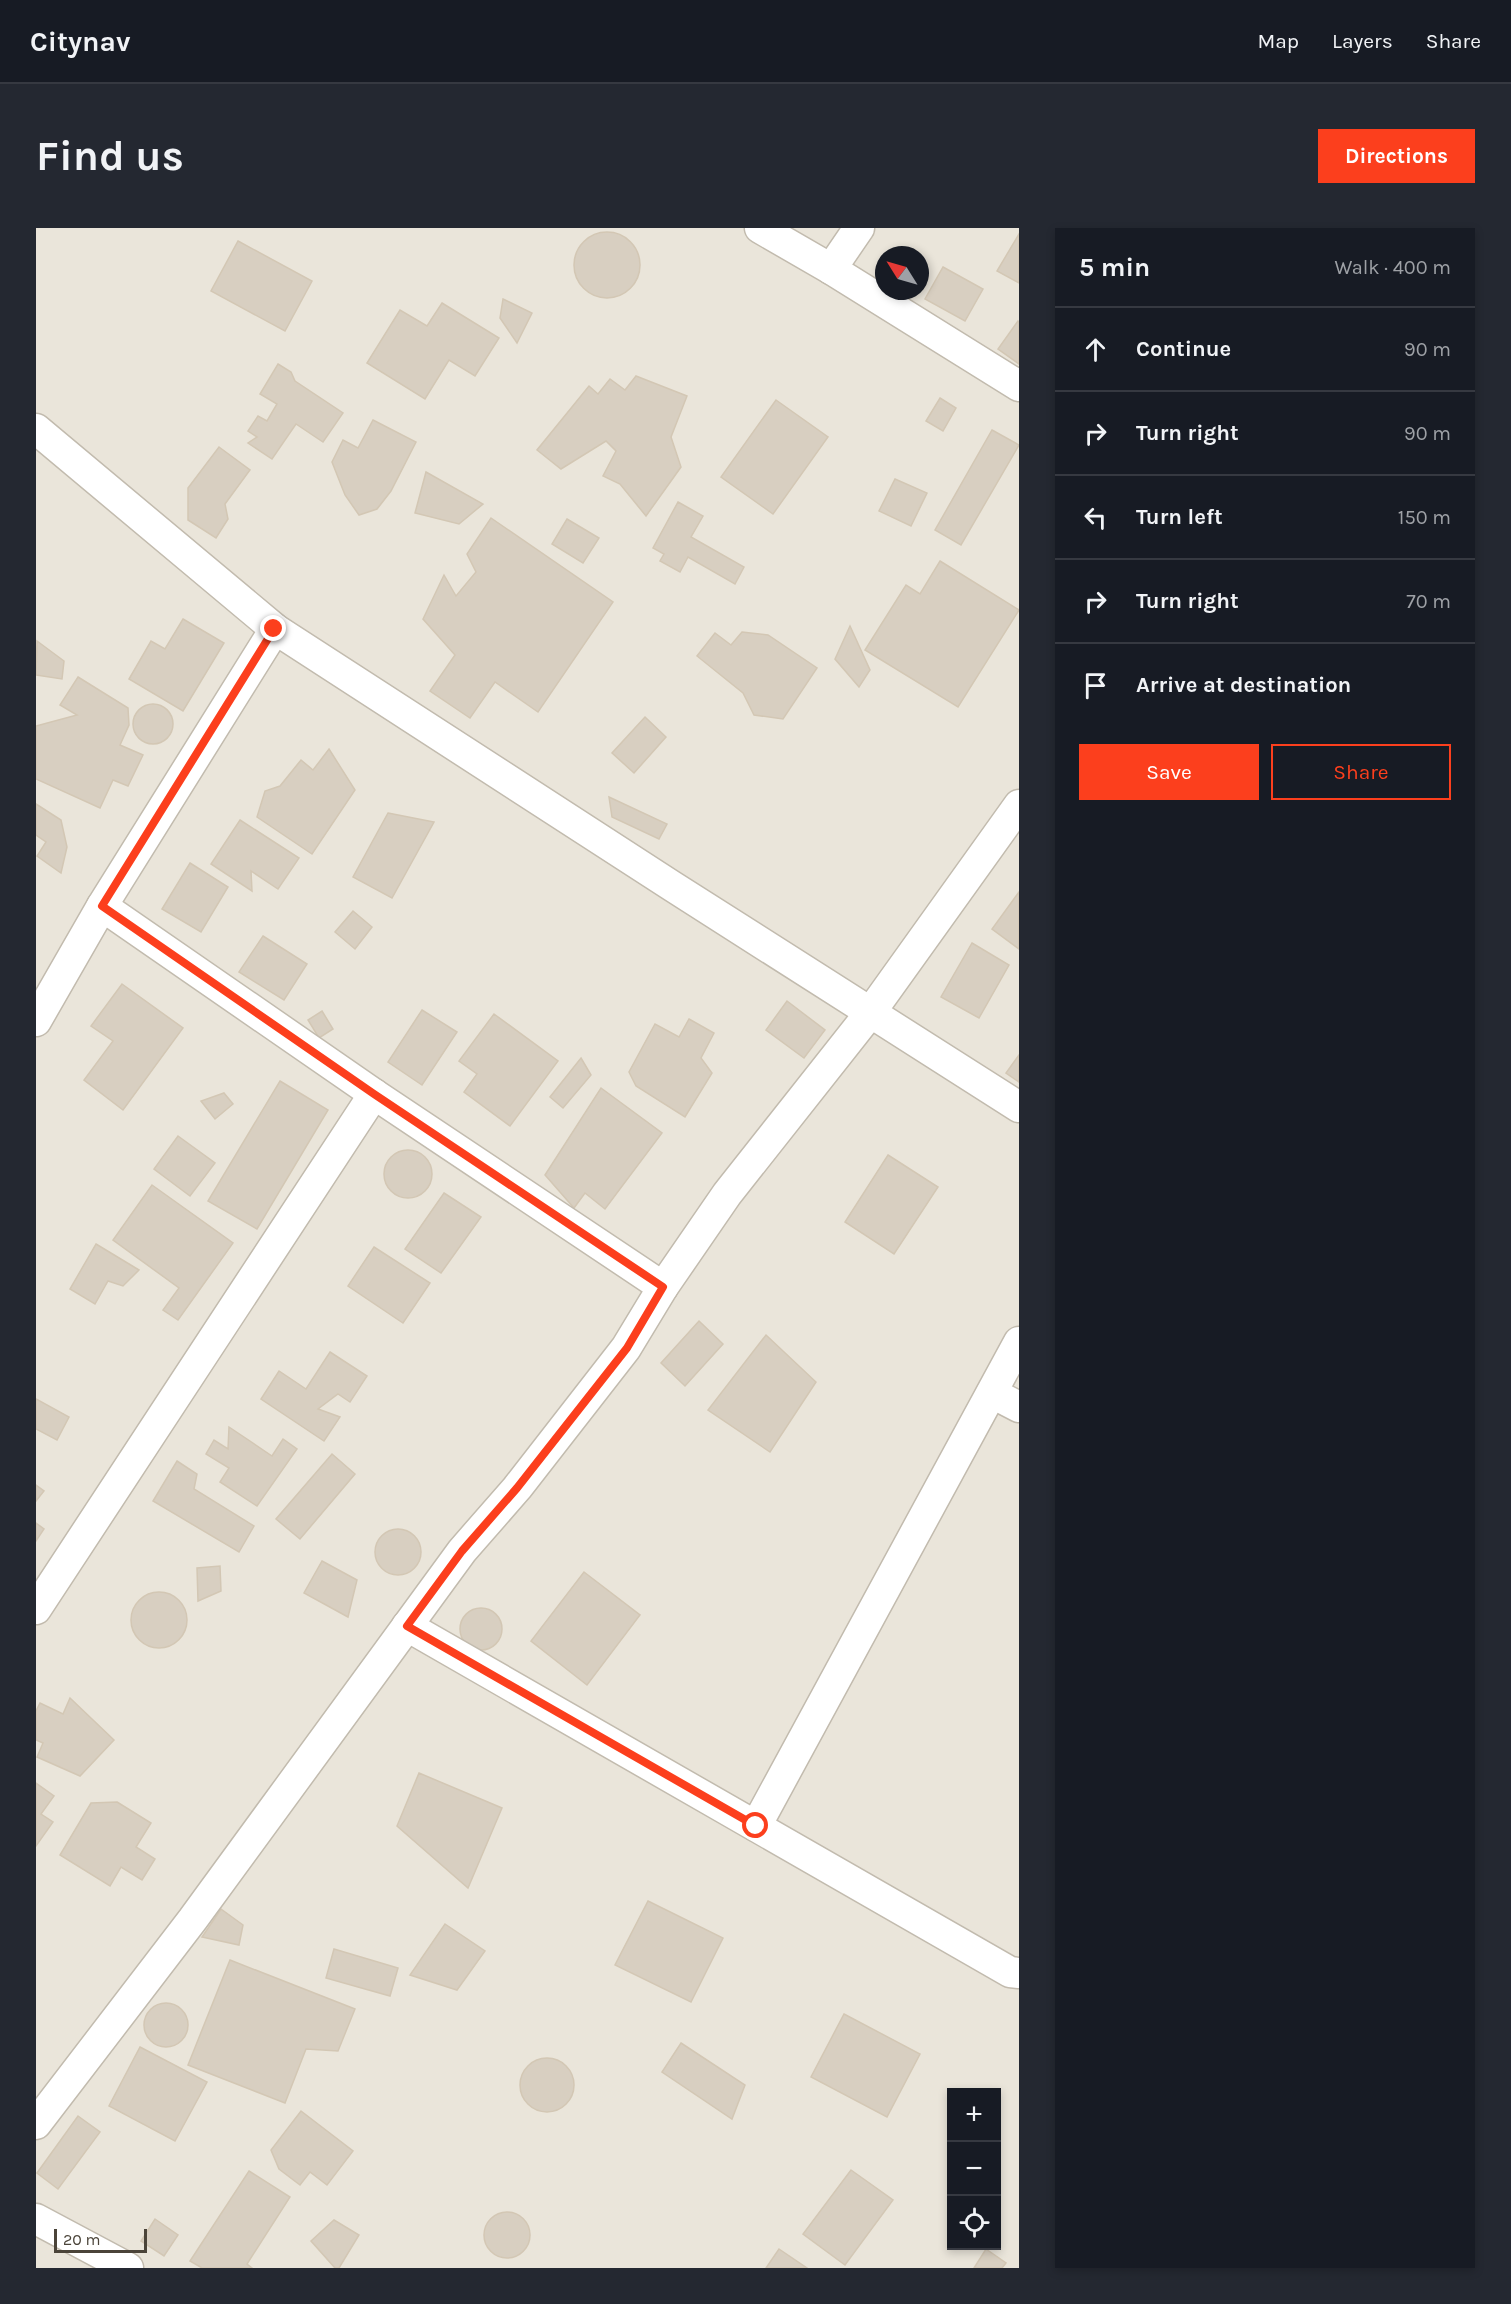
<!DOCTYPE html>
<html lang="en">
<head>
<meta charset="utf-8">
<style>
	:root { --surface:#171b24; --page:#242831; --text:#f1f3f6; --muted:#9ea1a6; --line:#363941; --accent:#fc3f1d }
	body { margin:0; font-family:Karla,sans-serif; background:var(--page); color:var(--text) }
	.controls { position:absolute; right:18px; bottom:18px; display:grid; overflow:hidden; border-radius:0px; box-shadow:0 3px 9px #0003 }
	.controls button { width:54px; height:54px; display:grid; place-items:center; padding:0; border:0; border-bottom:2px solid var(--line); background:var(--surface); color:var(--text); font:30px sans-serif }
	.compass { position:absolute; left:839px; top:18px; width:54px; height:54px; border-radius:50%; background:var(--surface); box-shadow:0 3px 9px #0003; rotate:307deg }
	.scale { position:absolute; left:18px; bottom:15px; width:93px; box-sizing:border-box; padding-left:6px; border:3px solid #4b4439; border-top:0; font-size:16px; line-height:21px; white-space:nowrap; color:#4b4439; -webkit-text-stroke:4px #fff; paint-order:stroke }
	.stop { position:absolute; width:18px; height:18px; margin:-14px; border:4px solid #fc3f1d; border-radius:50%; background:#fff }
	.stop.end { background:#fc3f1d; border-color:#fff; box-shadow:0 2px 6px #0008 }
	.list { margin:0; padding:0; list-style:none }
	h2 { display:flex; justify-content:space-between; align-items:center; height:78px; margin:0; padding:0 24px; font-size:26px }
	h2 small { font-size:20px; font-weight:400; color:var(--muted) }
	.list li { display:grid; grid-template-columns:39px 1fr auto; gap:18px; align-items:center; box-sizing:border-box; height:84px; padding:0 24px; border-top:2px solid var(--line) }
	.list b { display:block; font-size:22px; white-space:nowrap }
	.list em { font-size:20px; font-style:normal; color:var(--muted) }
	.actions { display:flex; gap:12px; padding:18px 24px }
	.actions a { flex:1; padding:14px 0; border:2px solid var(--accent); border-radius:0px; text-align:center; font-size:21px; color:var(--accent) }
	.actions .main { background:var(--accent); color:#fff }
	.icon { flex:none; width:33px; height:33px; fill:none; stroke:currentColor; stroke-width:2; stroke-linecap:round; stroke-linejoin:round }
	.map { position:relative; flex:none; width:983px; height:2040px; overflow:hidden; border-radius:0px }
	header { display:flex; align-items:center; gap:36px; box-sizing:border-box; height:84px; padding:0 30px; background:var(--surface); border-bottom:2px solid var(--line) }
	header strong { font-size:28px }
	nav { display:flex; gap:33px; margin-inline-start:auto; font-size:21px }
	.intro { display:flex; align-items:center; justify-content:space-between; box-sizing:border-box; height:144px; padding:0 36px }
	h1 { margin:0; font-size:42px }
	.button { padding:15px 27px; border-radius:0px; background:var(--accent); color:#fff; font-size:21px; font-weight:700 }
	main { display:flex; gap:36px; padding:0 36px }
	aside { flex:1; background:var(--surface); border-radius:0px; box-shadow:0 3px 9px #0003 }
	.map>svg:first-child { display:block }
	.residential { fill:#eae5da; fill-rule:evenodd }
	.building { fill:#d8cfc1; stroke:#d3c7b4; stroke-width:1.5 }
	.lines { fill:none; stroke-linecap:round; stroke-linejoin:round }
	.minor-casing { stroke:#c2bbae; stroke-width:33 }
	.minor { stroke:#fff; stroke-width:30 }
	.route { stroke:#fc3f1d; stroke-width:8 }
</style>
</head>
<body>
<header>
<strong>Citynav</strong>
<nav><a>Map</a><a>Layers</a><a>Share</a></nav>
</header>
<div class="intro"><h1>Find us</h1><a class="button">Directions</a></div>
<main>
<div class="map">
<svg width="983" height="2040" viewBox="0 0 983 2040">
	<rect width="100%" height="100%" fill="#f6f3ec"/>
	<!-- residential -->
	<path class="residential" d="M0 0H983V2040H0ZM848 27H884V63H848ZM916 1864H960V2018H916Z"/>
	<!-- building -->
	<g class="building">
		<circle cx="571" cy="37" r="33"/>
		<path d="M983 6V55L961 43Z"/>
		<path d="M202 13 276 53 249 103 175 63Z"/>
		<path d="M907 39 947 61 929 93 889 71Z"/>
		<path d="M467 71 496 85 481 115 464 90Z"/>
		<path d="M406 75 463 110 439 148 413 132 389 171 331 135 364 82 391 98Z"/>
		<path d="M982 93 983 94V136L962 121Z"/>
		<path d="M242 136 255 144 259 153 307 185 287 214 260 196 236 231 212 215 221 209 212 203 222 188 231 193 241 176 224 166Z"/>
		<path d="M600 148 651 168 635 209 645 239 610 288 584 256 567 248 580 223 570 213 525 241 501 222 553 158 562 166 574 151 589 162Z"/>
		<path d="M904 170 920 180 907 203 890 193Z"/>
		<path d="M740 172 792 209 737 286 685 249Z"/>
		<path d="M337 192 380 214 355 263 341 281 323 287 309 267 296 234 307 212 322 220Z"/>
		<path d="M956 202 983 217 925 317 899 302Z"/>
		<path d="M183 219 214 242 189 276 192 291 180 310 152 292V260Z"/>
		<path d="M390 244 447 276 423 296 379 285Z"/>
		<path d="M859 251 891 265 875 298 843 283Z"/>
		<path d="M642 274 667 288 655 309 708 339 699 356 652 329 644 344 624 333 628 326 617 320Z"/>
		<path d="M455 290 577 374 502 484 459 454 434 490 394 463 419 427 387 391 408 347 420 368 440 344 431 326Z"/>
		<path d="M531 291 563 310 547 335 516 316Z"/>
		<path d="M904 333 983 382 922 479 829 422 870 357 884 366Z"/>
		<path d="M147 391 188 415 147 483 93 451 115 413 129 421Z"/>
		<path d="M814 398 834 442 823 459 799 431Z"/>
		<path d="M706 404 732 407 781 440 747 491 718 487 707 465 661 428 679 405 695 417Z"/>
		<path d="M1 413 28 433 26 451 0 447Z"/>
		<path d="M42 449 92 480 93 497 84 517 107 527 92 558 77 552 64 580 0 551V498L41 487 24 477Z"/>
		<circle cx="117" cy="496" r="20"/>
		<path d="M609 489 630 509 598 545 576 525Z"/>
		<path d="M293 521 319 562 276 626 221 589 229 563 244 558 265 532 277 542Z"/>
		<path d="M573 569 631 596 623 611 576 589Z"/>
		<path d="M0 576 25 592 31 619 25 645 1 628 10 614 0 607Z"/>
		<path d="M352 585 398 594 356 670 317 649Z"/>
		<path d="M204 592 263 630 242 661 215 643 216 663 175 636Z"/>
		<path d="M154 635 192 659 165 704 126 681Z"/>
		<path d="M983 664V721L956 701Z"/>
		<path d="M317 683 336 699 319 721 299 704Z"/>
		<path d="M227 708 271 736 248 772 203 744Z"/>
		<path d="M936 715 973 737 943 790 905 769Z"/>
		<path d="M86 756 147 800 87 882 48 852 77 813 55 798Z"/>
		<path d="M751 773 789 802 768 830 730 802Z"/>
		<path d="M386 782 421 804 386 857 352 834Z"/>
		<path d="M286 783 297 801 283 810 272 792Z"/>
		<path d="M458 786 522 833 474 898 428 864 441 846 423 833Z"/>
		<path d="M653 791 678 805 665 830 676 845 649 889 600 858 593 844 619 796 643 809Z"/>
		<path d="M983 827V854L970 845Z"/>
		<path d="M545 830 555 847 527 880 514 869Z"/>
		<path d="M244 853 292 882 221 1001 172 973Z"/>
		<path d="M565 860 626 905 569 981 549 965 538 980 509 947Z"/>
		<path d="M188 865 197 876 179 891 165 873Z"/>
		<path d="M142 908 179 935 154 968 118 941Z"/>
		<circle cx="372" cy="946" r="24"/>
		<path d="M852 927 902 959 858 1026 809 994Z"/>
		<path d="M116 957 197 1015 142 1092 127 1082 143 1060 77 1012Z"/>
		<path d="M408 965 445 989 405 1045 369 1021Z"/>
		<path d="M60 1016 103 1042 87 1058 72 1053 59 1076 34 1061Z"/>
		<path d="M338 1019 394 1055 367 1095 312 1058Z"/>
		<path d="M663 1093 687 1116 649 1158 625 1135Z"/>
		<path d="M730 1107 780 1154 734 1224 672 1182Z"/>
		<path d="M294 1124 331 1148 314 1174 302 1166 282 1181 304 1189 288 1213 225 1171 243 1143 270 1161Z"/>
		<path d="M0 1171 33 1189 21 1212 0 1201Z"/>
		<path d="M193 1199 236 1228 247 1211 261 1221 221 1278 184 1254 193 1240 170 1226 178 1212 192 1221Z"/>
		<path d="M296 1226 319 1246 264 1311 240 1291Z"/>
		<path d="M141 1233 161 1246 158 1261 218 1298 203 1324 117 1273Z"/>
		<path d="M0 1257 8 1263 0 1273Z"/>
		<path d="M0 1295 8 1301 0 1313Z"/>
		<circle cx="362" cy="1324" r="23"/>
		<path d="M286 1333 321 1352 312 1389 268 1365Z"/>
		<path d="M184 1338 185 1363 162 1373 161 1340Z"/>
		<path d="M548 1344 604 1387 551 1457 495 1413Z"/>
		<circle cx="123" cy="1392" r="28"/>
		<circle cx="445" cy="1401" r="21"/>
		<path d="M34 1470 78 1512 44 1548 1 1529 7 1515 0 1512V1483L4 1475 27 1486Z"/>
		<path d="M383 1545 466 1580 432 1660 361 1598Z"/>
		<path d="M0 1555 18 1568 5 1586 17 1594 0 1618Z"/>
		<path d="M81 1574 115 1595 100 1619 119 1631 106 1652 85 1639 74 1658 24 1627 55 1575Z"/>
		<path d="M612 1673 687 1710 655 1774 579 1737Z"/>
		<path d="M185 1681 207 1697 203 1717 166 1709Z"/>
		<path d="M409 1696 449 1723 421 1762 374 1747Z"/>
		<path d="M298 1721 362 1740 354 1768 290 1750Z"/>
		<path d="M194 1732 319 1781 302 1823 270 1821 249 1875 152 1837Z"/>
		<circle cx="130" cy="1797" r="22"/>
		<path d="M808 1786 884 1826 851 1889 775 1849Z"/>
		<path d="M645 1815 709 1857 696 1891 626 1844Z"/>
		<path d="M104 1819 171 1854 139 1913 73 1878Z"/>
		<circle cx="511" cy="1857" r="27"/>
		<path d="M265 1883 317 1923 291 1957 274 1944 264 1957 243 1941 235 1922Z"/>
		<path d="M42 1888 64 1904 22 1961 1 1945Z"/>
		<path d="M815 1942 857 1972 809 2037 767 2006Z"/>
		<path d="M213 1943 254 1969 211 2036 216 2040H166L154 2033Z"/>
		<circle cx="471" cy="2007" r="23"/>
		<path d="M119 1991 142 2007 128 2028 105 2013Z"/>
		<path d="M298 1992 323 2007 303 2040H299L275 2013Z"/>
		<path d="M743 2021 771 2040H730Z"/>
		<path d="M950 2021 970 2035 966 2040H938Z"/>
	</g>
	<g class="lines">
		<defs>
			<g id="minor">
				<path d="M724 0 795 41 983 158"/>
				<path d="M795 41 823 0"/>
				<path d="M0 201 239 401 636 658 983 879"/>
				<path d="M66 678 338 866 627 1059"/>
				<path d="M0 793 66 678 239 401"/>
				<path d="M956 1165 983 1179"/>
				<path d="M0 1381 338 866"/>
				<path d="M371 1398 974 1744 983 1745"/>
				<path d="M720 1598 983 1114"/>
				<path d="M0 1896 157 1691 426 1323 481 1260 590 1120 627 1059 691 966 834 785 983 577"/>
				<path d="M0 1991 92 2040"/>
			</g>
		</defs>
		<!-- minor casing -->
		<use href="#minor" class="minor-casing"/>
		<!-- minor -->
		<use href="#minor" class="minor"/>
	</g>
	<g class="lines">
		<!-- route -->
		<path class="route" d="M238 401 66 678 338 866 627 1059 591 1120 481 1260 426 1323 371 1398 720 1598"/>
	</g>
</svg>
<div class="controls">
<button>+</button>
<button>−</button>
<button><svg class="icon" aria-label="locate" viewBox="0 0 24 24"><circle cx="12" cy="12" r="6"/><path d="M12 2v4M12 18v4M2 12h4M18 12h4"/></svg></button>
</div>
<svg class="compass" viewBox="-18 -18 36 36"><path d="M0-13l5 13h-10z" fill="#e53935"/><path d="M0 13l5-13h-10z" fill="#9ea1a6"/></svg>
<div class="scale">20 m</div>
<div class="stop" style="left:720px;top:1598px"></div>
<div class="stop end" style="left:238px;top:401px"></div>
</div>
<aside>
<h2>5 min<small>Walk · 400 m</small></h2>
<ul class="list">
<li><svg class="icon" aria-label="ahead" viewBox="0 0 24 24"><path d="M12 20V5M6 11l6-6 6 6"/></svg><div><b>Continue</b></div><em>90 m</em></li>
<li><svg class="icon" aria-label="right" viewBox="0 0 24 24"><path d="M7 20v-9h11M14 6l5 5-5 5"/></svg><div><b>Turn right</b></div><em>90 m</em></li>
<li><svg class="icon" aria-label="left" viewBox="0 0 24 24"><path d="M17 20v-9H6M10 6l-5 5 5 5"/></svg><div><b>Turn left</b></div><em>150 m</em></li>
<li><svg class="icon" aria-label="right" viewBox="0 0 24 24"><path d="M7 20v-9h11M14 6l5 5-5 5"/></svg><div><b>Turn right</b></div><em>70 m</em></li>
<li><svg class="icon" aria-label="arrive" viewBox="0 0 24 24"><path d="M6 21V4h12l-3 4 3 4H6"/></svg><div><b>Arrive at destination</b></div></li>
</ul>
<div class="actions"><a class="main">Save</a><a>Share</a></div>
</aside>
</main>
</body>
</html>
